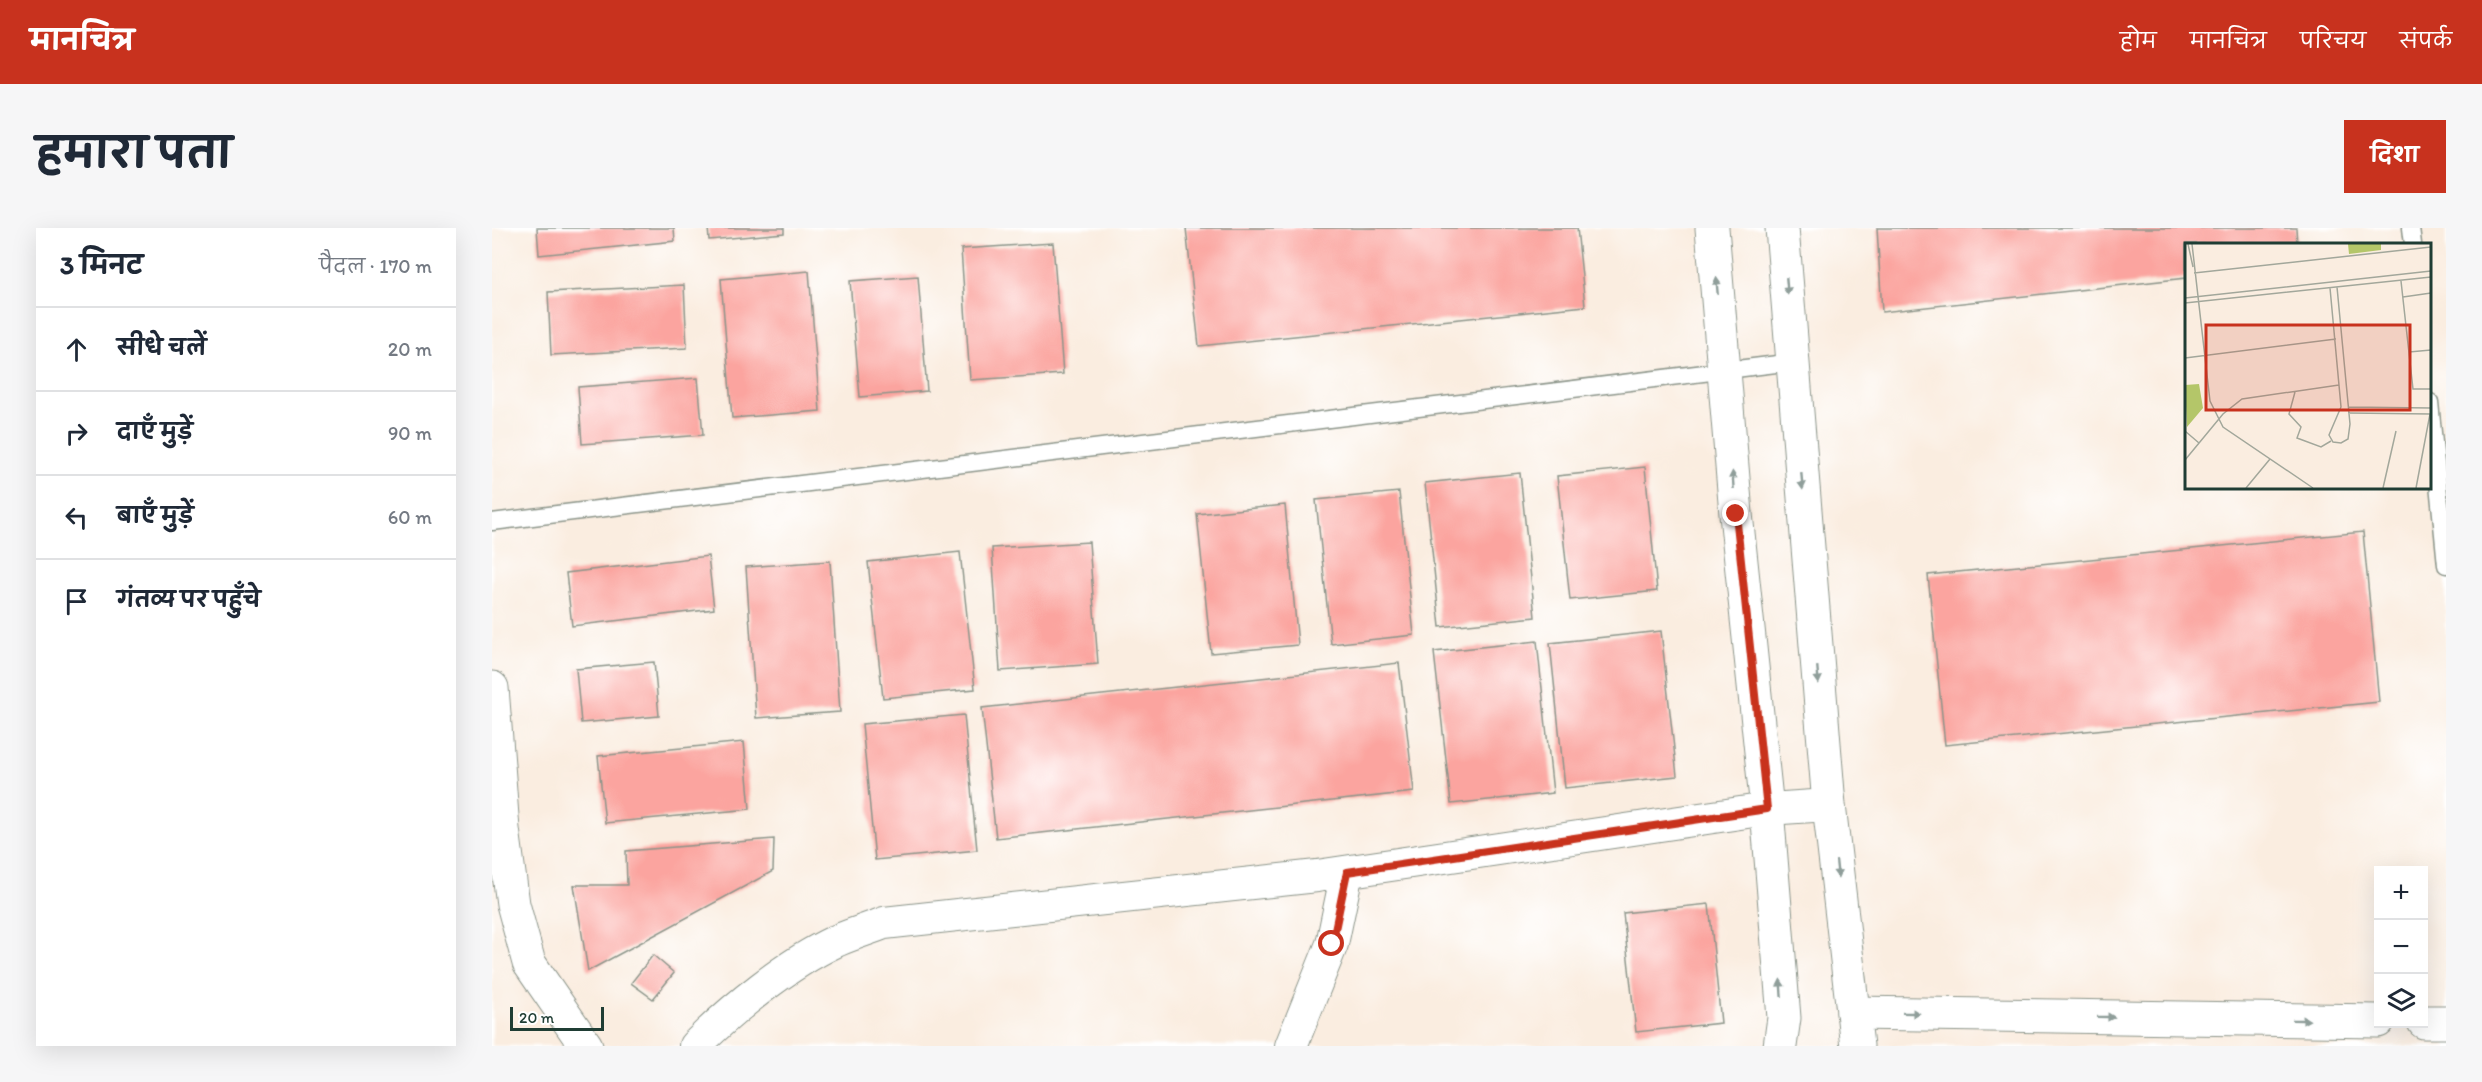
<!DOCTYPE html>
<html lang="hi">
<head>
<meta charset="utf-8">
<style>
	:root { --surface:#fff; --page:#f6f6f7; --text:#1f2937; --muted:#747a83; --line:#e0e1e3; --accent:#c8321e }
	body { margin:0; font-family:Itim,"Playpen Sans Deva",sans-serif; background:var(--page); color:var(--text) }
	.controls { position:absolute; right:18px; bottom:18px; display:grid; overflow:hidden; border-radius:0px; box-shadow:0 6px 24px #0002 }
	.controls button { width:54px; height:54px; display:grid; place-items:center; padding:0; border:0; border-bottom:2px solid var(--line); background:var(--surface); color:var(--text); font:30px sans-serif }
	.scale { position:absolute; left:18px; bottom:15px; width:94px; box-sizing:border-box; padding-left:6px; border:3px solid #1f3d34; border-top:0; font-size:16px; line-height:21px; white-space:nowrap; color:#1f3d34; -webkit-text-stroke:4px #fff; paint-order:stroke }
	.stop { position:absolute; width:18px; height:18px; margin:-14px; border:4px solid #c8321e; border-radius:50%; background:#fff }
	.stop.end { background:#c8321e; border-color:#fff; box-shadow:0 2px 6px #0008 }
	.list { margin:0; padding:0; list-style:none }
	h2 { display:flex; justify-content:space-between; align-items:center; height:78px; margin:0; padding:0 24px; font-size:26px }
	h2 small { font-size:20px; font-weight:400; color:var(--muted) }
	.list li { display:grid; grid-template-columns:39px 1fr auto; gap:18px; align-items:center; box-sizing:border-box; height:84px; padding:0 24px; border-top:2px solid var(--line) }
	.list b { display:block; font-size:22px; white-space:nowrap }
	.list em { font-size:20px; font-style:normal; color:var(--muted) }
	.icon { flex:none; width:33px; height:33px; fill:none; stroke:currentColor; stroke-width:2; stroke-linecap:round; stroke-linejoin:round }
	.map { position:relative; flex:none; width:1954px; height:818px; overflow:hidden; border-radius:0px }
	header { display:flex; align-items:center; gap:36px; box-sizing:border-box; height:84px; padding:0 30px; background:var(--accent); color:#fff }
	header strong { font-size:28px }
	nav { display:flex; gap:33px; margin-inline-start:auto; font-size:21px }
	.intro { display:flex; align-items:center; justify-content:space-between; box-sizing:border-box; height:144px; padding:0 36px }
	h1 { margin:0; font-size:42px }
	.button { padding:15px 27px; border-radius:0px; background:var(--accent); color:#fff; font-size:21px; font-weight:700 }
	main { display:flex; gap:36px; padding:0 36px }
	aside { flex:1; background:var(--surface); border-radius:0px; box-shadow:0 6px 24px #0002 }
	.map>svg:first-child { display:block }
	.building { fill:#fba49f }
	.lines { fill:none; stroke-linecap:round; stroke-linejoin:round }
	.lane-casing { stroke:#8c958a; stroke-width:19 }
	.street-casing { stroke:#8c958a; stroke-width:34 }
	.secondary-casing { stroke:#8c958a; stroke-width:35 }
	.lane { stroke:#fff; stroke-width:16 }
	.street { stroke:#fff; stroke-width:32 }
	.secondary { stroke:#fff; stroke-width:33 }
	.oneway { fill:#8f9e9a }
	.route { stroke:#c8321e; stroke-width:8 }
	.inset-road { fill:none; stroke:#a2a79b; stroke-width:1.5 }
	.view { fill:#c8321e; fill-opacity:0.15; stroke:#c8321e; stroke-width:3 }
	.inset-edge { fill:none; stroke:#1f3d34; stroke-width:3 }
</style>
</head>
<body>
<header>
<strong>मानचित्र</strong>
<nav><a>होम</a><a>मानचित्र</a><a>परिचय</a><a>संपर्क</a></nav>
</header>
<div class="intro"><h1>हमारा पता</h1><a class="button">दिशा</a></div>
<main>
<aside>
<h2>3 मिनट<small>पैदल · 170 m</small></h2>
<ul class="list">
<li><svg class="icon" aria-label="ahead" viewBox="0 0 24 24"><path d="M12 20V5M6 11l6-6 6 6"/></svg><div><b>सीधे चलें</b></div><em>20 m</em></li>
<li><svg class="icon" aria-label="right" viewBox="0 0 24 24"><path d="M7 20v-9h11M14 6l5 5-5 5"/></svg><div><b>दाएँ मुड़ें</b></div><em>90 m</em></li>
<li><svg class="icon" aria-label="left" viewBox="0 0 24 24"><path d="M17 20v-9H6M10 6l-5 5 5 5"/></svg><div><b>बाएँ मुड़ें</b></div><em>60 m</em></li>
<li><svg class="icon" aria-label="arrive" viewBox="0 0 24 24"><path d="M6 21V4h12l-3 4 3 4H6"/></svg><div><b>गंतव्य पर पहुँचे</b></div></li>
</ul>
</aside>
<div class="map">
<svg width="1954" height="818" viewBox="0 0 1954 818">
	<rect width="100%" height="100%" fill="#fff"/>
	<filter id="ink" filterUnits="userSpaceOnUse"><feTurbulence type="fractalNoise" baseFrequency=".0167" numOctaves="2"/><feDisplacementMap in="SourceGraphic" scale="12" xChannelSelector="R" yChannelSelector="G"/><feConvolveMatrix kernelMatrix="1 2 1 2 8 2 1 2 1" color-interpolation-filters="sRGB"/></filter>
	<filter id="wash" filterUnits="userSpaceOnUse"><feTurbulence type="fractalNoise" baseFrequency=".008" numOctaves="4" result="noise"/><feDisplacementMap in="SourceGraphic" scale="24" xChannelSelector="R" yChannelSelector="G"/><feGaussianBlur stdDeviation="1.35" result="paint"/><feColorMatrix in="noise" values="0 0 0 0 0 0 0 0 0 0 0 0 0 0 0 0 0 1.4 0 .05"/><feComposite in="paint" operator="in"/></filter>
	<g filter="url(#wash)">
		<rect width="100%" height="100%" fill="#faede0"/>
		<g id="blocks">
			<!-- building -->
			<g class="building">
				<path d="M45 0H182L183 13 47 27Z"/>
				<path d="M216 0H292V5L217 12Z"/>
				<path d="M694 0H1085L1093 78 707 118Z"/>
				<path d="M1385 0H1804L1805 16H1694V50L1390 84Z"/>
				<path d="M561 15 571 146 478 152 469 21Z"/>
				<path d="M317 43 328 183 240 190 229 51Z"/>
				<path d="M426 48 435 163 368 169 358 53Z"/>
				<path d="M192 57 195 120 59 127 56 64Z"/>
				<path d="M206 150 211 207 90 216 86 159Z"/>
				<path d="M1153 239 1165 363 1078 372 1065 248Z"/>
				<path d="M1028 245 1043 389 948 399 933 255Z"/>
				<path d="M907 264 922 407 839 416 824 272Z"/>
				<path d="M793 277 806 417 719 425 705 286Z"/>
				<path d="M1871 304 1887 474 1453 517 1436 347Z"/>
				<path d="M597 314 606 436 508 443 500 320Z"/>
				<path d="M468 324 483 461 391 470 376 334Z"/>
				<path d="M216 328 222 381 80 398 74 345Z"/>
				<path d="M338 333 348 484 264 490 254 339Z"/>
				<path d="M1169 403 1185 548 1073 560 1058 415Z"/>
				<path d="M1045 413 1061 565 959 576 942 424Z"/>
				<path d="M162 434 167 488 89 495 84 441Z"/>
				<path d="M907 435 922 564 504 610 490 480Z"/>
				<path d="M472 487 485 622 383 632 370 496Z"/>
				<path d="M252 514 258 581 113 595 106 528Z"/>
				<path d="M282 611 281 643 96 743 82 657H135L134 623Z"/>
				<path d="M1217 676 1229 795 1144 804 1131 685Z"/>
				<path d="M161 727 182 745 161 771 139 755Z"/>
			</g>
		</g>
	</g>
	<g filter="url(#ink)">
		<use href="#blocks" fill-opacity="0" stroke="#8c958a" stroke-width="1.5"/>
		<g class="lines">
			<defs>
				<g id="lane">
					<path d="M1919 0 1921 16"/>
					<path d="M1938 174 1954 337"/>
					<path d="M0 294 1301 134"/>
				</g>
				<g id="street">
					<path d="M203 818C241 780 295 736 344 713 360 706 377 701 392 695L825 648 1275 581 1337 577"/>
					<path d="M799 818 840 716 855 644"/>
				</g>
				<g id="secondary">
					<path d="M1220 0 1244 286 1275 581 1292 790 1288 818"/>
					<path d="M1290 0 1337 577 1365 818"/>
					<path d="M0 460 11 601 21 676 37 735 94 818"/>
					<path d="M1361 785 1886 793"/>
					<path d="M1932 794H1954"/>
				</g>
			</defs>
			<!-- lane casing -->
			<use href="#lane" class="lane-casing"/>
			<!-- street casing -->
			<use href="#street" class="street-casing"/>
			<!-- secondary casing -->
			<use href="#secondary" class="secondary-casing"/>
			<!-- lane -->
			<use href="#lane" class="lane"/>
			<!-- street -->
			<use href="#street" class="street"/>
			<!-- secondary -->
			<use href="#secondary" class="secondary"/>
		</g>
		<!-- one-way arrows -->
		<defs><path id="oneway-solid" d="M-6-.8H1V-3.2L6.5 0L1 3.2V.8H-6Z" transform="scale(1.5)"/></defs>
		<g class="oneway">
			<use href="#oneway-solid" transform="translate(1225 58) rotate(-95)"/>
			<use href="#oneway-solid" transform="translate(1295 58) rotate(85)"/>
			<use href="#oneway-solid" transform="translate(1241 252) rotate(-94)"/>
			<use href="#oneway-solid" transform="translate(1310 253) rotate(85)"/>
			<use href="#oneway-solid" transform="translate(1326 447) rotate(85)"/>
			<use href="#oneway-solid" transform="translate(1345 641) rotate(84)"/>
			<use href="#oneway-solid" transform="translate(1289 760) rotate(-94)"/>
			<use href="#oneway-solid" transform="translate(1419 785) rotate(1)"/>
			<use href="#oneway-solid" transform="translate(1614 789) rotate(1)"/>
			<use href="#oneway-solid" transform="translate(1809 792) rotate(1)"/>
		</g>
	</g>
	<g class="lines" filter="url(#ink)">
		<!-- route -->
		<path class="route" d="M840 716 855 644 1275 581 1244 286"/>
	</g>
	<!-- overview -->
	<g transform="translate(1693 15)">
		<rect width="246" height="246" fill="#faede0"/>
		<path d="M163 1H196V7L164 11ZM14 141 18 165 2 184 0 142Z" fill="#b4c669"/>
		<path class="inset-road" d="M3 1 8 24M7 1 25 158 38 184 128 245M9 30 246 4M216 38 228 146H246M145 45 156 164 144 192 148 199 156 200 163 196 165 181 152 44M218 54 246 50M0 55 246 28M0 60 246 34M224 109 246 107M0 115 151 96M110 149 104 171 116 184 112 195 136 204 146 198M163 164 246 165M163 170 246 171M0 188 14 200M0 217 38 171 57 156 154 142M61 245 85 216M198 245 211 188M231 245 245 171"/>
		<path class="view" d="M21 82H225V167H21Z"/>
		<rect width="246" height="246" class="inset-edge"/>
	</g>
</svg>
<div class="controls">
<button>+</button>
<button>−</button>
<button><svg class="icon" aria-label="layers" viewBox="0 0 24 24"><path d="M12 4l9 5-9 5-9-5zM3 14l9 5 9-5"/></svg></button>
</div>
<div class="scale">20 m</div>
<div class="stop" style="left:840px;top:716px"></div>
<div class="stop end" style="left:1244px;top:286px"></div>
</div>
</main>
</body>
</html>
